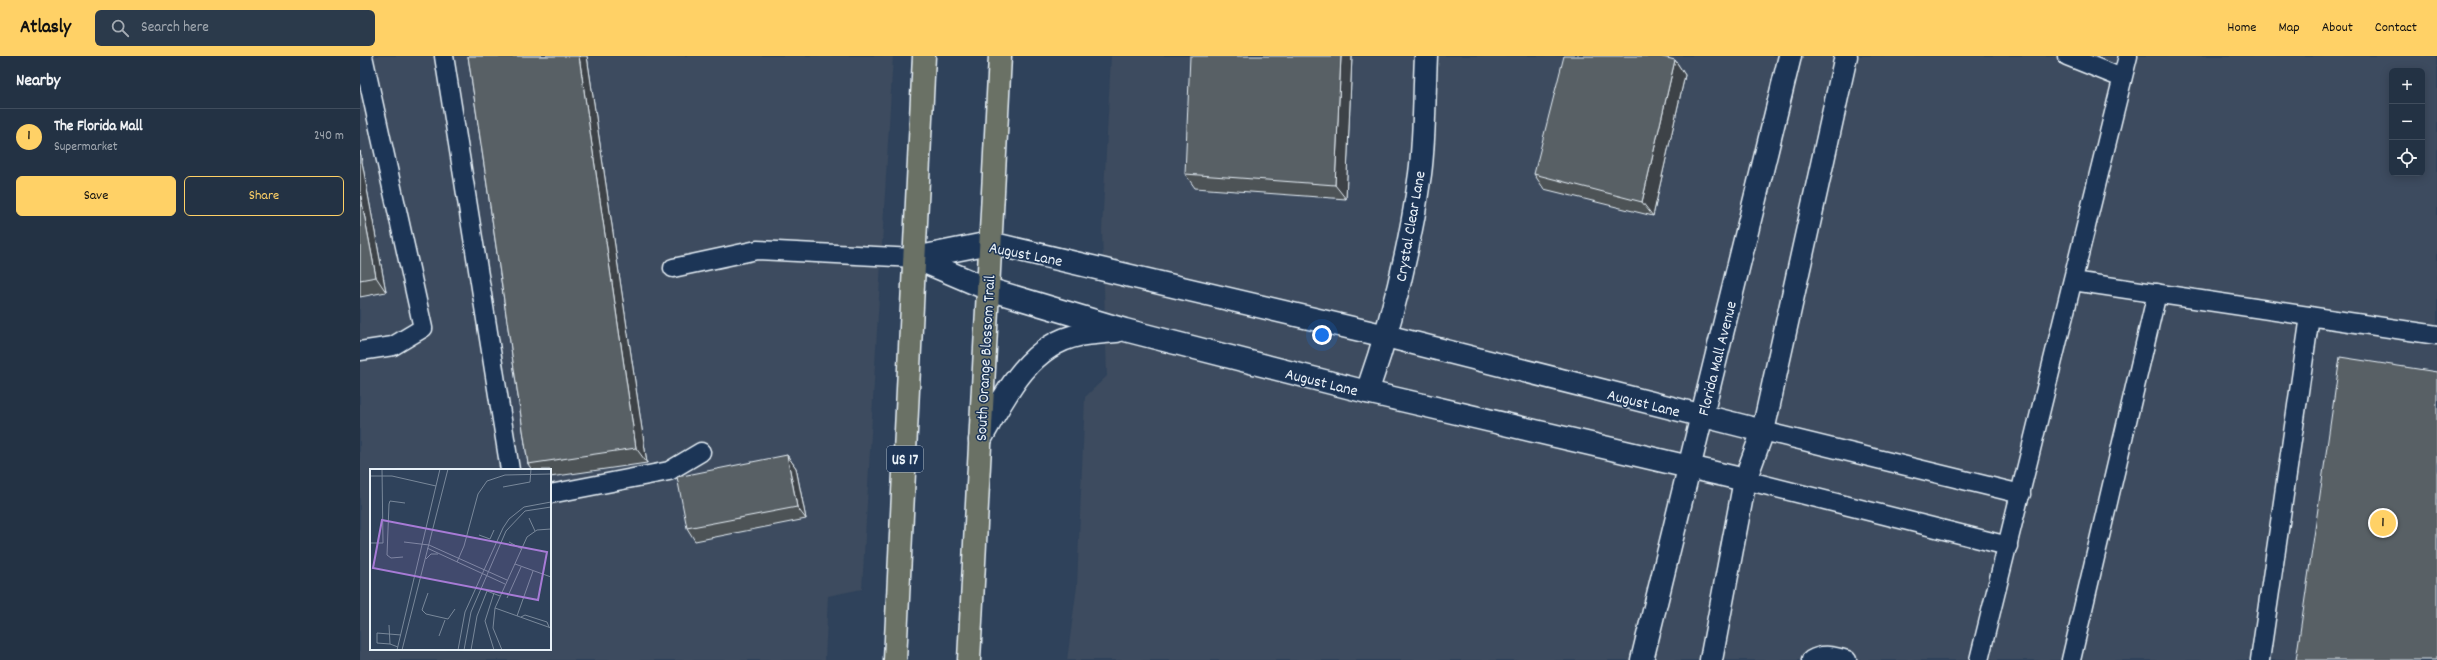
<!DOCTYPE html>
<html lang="en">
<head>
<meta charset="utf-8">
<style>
	:root { --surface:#233244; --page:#2b3a4b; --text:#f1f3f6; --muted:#a3aab2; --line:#404d5d; --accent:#ffd166 }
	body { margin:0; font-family:Dekko,sans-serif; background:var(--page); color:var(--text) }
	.controls { position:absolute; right:12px; top:12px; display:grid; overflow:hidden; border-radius:6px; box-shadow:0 2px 10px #0003 }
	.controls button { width:36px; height:36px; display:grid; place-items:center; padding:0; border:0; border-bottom:1px solid var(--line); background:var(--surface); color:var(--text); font:20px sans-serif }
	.you { position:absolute; left:962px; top:279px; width:14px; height:14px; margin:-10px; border:3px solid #fff; border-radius:50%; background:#1a73e8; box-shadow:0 0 0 6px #1a73e833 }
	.badge { display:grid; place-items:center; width:26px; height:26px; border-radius:50%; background:var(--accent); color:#111; font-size:13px; font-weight:700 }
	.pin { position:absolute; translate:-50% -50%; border:2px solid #fff; box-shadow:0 1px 4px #0006 }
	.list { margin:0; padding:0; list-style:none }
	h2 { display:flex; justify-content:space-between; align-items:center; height:52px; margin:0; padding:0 16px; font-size:17px }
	h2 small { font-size:13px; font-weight:400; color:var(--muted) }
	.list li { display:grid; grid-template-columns:26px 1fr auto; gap:12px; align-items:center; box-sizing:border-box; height:56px; padding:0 16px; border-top:1px solid var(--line) }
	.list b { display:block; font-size:15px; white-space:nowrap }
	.list p { margin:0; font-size:13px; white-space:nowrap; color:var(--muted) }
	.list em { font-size:13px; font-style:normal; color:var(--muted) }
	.actions { display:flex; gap:8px; padding:12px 16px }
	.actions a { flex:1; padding:9px 0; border:1px solid var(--accent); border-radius:6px; text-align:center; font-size:14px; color:var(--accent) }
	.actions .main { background:var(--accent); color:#111 }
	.icon { flex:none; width:22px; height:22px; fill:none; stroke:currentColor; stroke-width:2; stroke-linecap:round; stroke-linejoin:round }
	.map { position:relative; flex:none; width:2077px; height:604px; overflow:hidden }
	header { display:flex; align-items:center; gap:24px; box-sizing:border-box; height:56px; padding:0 20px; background:var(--accent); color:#111 }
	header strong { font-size:19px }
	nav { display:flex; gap:22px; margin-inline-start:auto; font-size:14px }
	.search { width:280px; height:36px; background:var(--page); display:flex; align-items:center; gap:10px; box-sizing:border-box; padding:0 14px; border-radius:6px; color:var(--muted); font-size:15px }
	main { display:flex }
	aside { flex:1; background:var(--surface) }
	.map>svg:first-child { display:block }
	.built { fill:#3c4b5e; fill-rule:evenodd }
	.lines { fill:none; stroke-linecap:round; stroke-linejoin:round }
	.service-casing { stroke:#e8f1f8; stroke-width:21 }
	.minor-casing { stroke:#e8f1f8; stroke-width:25 }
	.primary-casing { stroke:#e8f1f8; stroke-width:25 }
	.service { stroke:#1d3557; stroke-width:18 }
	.minor { stroke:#1d3557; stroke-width:22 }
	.primary { stroke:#6b7165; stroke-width:22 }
	.wall { fill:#4d5357; stroke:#e8f1f8 }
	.shaded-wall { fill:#3e4347; stroke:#e8f1f8 }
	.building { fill:#596065; stroke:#e8f1f8 }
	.labels { text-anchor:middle; stroke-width:3; stroke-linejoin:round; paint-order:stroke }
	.shield { fill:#1d3557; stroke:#abb9c8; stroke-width:1 }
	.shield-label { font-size:15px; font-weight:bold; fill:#e8f1f8 }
	.street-label { font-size:16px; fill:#e8f1f8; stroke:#1d3557 }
	.inset-road { fill:none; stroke:#79889a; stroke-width:1 }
	.view { fill:#a77bd6; fill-opacity:0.15; stroke:#a77bd6; stroke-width:2 }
	.inset-edge { fill:none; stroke:#e8f1f8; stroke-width:2 }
</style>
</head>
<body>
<header>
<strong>Atlasly</strong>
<div class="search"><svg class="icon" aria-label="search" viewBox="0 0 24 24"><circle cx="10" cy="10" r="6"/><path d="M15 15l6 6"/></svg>Search here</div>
<nav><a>Home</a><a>Map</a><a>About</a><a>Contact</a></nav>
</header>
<main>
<aside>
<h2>Nearby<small></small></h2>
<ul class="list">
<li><span class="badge">1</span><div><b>The Florida Mall</b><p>Supermarket</p></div><em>240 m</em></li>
</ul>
<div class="actions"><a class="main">Save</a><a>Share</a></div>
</aside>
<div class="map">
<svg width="2077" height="604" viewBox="0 0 2077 604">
	<rect width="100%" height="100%" fill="#2f425b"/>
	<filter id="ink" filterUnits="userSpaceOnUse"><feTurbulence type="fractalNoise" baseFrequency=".025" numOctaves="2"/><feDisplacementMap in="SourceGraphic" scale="8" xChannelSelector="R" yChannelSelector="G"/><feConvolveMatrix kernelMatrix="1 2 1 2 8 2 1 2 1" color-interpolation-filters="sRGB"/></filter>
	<g filter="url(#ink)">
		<!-- built -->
		<g class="built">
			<path d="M0 0H533L502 533 468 540 465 604H0ZM11 414H190V593H11Z"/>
			<path d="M751 0H2077V604H707L717 530 725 341 747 320 742 174ZM2032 15H2062V117H2032Z"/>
		</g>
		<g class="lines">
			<defs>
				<g id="service">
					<path d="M84 0 150 414"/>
					<path d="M1707 0 1762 22"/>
					<path d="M313 212 397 194 555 202"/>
					<path d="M1713 225 2077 279"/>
					<path d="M0 295 33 290 63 272 3 0"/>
					<path d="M1403 375 1661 438"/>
					<path d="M1385 424 1648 490"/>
					<path d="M190 438 309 415 341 396"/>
					<path d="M1451 604C1463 597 1475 600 1487 604"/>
					<path d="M1619 604 1768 0"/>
					<path d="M1711 604 1797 237"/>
					<path d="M1900 604 1950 260"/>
				</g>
				<g id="minor">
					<path d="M555 202 630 187 1026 280 1403 375"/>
					<path d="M555 202 628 233 765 274 1007 336 1385 424"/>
					<path d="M1007 336C1032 265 1050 193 1060 118 1065 80 1064 39 1066 0"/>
					<path d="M620 384C643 343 668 289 719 279 731 277 743 276 756 275"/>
					<path d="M1282 604 1430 0"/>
					<path d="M1351 604 1385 424 1403 375 1486 0"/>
				</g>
				<g id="primary">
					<path d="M535 604 564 0"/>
					<path d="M609 604 640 0"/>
				</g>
			</defs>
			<!-- service casing -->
			<use href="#service" class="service-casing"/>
			<!-- minor casing -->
			<use href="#minor" class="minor-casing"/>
			<!-- primary casing -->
			<use href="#primary" class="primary-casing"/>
			<!-- service -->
			<use href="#service" class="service"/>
			<!-- minor -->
			<use href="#minor" class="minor"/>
			<!-- primary -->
			<use href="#primary" class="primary"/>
		</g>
		<!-- wall -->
		<g class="wall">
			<path d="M108 0H227L287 407 190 421V414H172L168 408Z"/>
			<path d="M992 0 986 143 835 132 825 118Z"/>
			<path d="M1315 4 1325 19 1293 160 1184 133 1174 118Z"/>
			<path d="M0 95 26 236 0 241Z"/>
			<path d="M427 399 436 412 446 463 335 485 327 472Z"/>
		</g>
		<!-- shaded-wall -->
		<g class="shaded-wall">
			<path d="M219 0H227L287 407 276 392Z"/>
			<path d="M981 0H992L986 143 975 129Z"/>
			<path d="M1315 4 1325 19 1293 160 1282 146Z"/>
			<path d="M0 95 26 236 16 221 0 136Z"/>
			<path d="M427 399 436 412 446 463 437 451Z"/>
		</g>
		<!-- building -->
		<g class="building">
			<path d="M108 0H219L276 392 168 408Z"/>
			<path d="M830 0H981L975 129 825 118Z"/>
			<path d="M1204 0H1299L1315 4 1282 146 1174 118Z"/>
			<path d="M0 136 16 221 0 224Z"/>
			<path d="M1980 301 2077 316V604H1936Z"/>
			<path d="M427 399 437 451 327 472 317 421Z"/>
		</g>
	</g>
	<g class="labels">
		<!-- shield labels -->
		<rect class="shield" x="527" y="390" width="36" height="26" rx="3"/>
		<g class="shield-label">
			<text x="545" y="408">US 17</text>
		</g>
		<!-- street labels -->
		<g class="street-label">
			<text transform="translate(1049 170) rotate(-80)" y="6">Crystal Clear Lane</text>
			<text transform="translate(666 197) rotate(11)" y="6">August Lane</text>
			<text transform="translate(624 302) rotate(-87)" y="6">South Orange Blossom Trail</text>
			<text transform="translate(1356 302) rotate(-76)" y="6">Florida Mall Avenue</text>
			<text transform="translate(962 325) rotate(14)" y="6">August Lane</text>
			<text transform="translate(1284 346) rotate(14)" y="6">August Lane</text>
		</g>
	</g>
	<!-- overview -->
	<g transform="translate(10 413)">
		<rect width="181" height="181" fill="#2f425b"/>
		<path class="inset-road" d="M0 7H22L66 17M133 18 160 13 161 0M159 49 165 62M109 66 120 70 124 61M34 73 59 76 137 111M139 73 152 80M0 74H13L12 0M57 79 135 115M33 88 21 89 17 86 19 35 20 32 35 34M56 90 61 85H68M87 93 94 77 108 25 117 12 135 6 181 5M145 95 181 108M58 124 52 141 56 145 78 150 85 140M137 129 151 98M125 139 181 159M147 147 163 102M151 148 155 146 177 153 179 158M19 156 20 175M69 167 75 151M28 178 20 175 7 174V164L31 166M27 181 70 0M32 181 78 0M88 181 95 143 133 59 139 50 154 38 181 33M94 181 101 143 136 62 155 42 181 38M101 181 107 147 117 122 130 127M124 181 115 152 124 124M132 181 123 159 125 139 157 68 167 61 181 60"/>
		<path class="view" d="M12 51 177 83 168 131 3 99Z"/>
		<rect width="181" height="181" class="inset-edge"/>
	</g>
</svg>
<div class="controls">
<button>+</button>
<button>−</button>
<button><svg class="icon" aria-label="locate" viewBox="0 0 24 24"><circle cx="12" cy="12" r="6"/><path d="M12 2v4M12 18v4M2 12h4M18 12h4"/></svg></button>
</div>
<div class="you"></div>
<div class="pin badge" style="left:2023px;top:467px">1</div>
</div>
</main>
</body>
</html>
